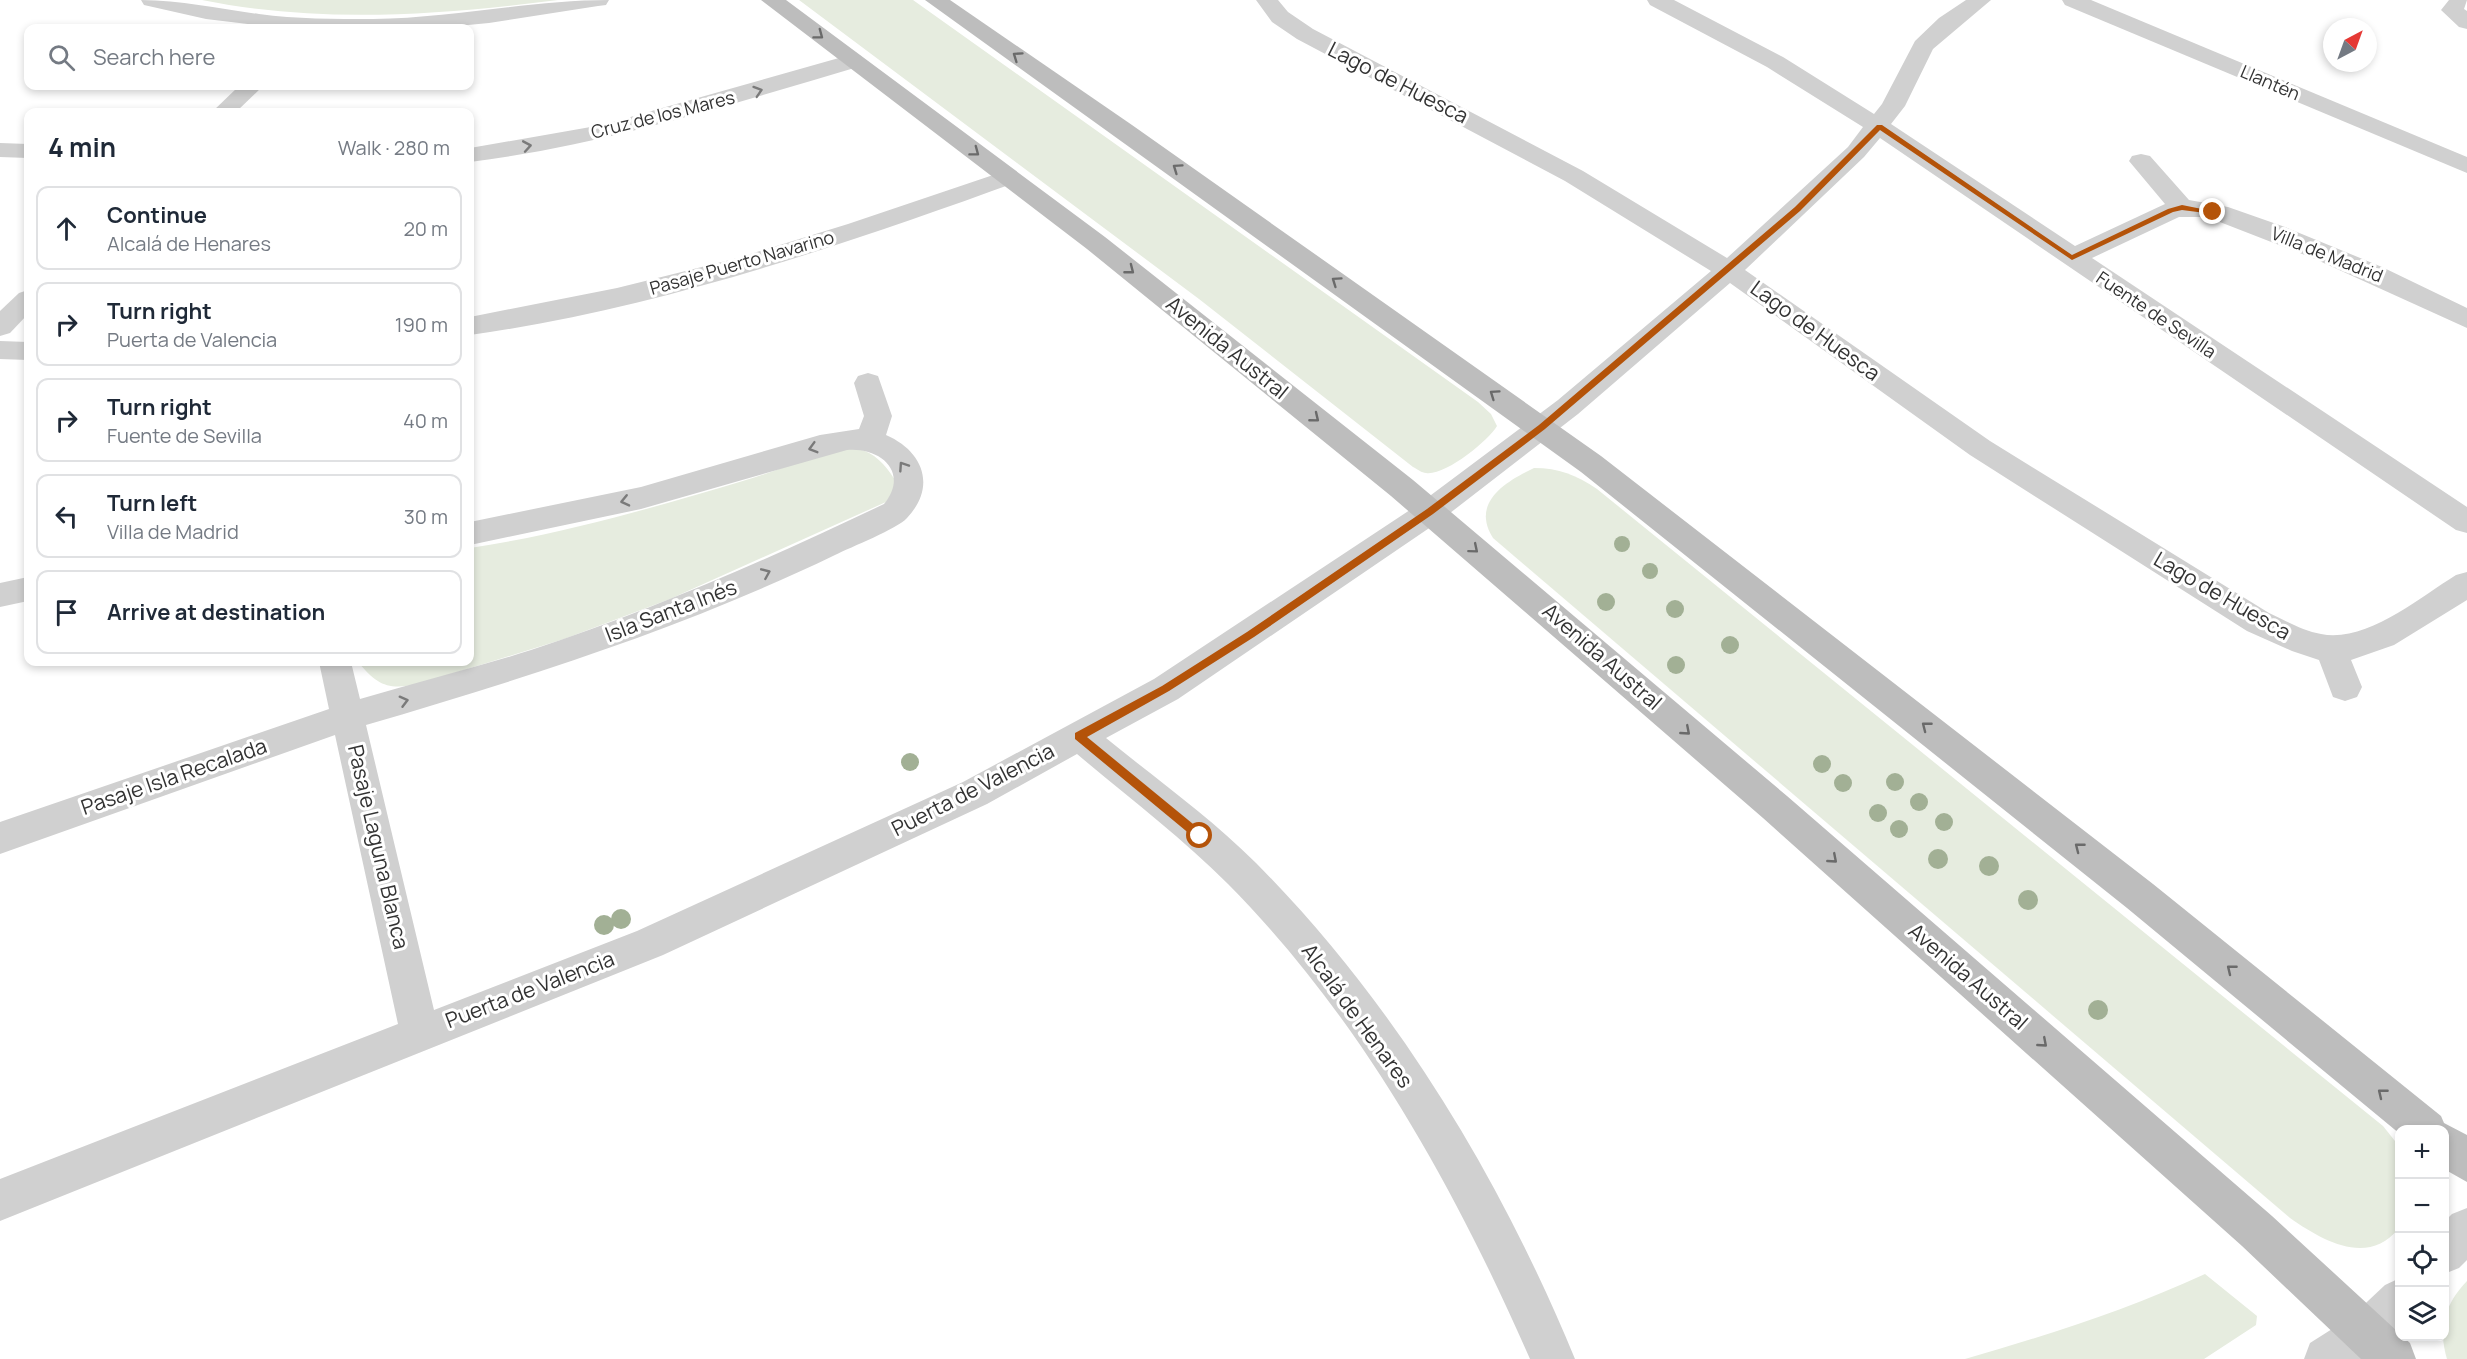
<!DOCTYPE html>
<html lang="en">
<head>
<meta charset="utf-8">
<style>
	:root { --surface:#fff; --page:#f6f6f7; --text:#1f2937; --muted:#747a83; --line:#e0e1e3 }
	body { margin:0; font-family:Manrope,sans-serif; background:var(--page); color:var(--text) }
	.controls { position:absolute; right:18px; bottom:18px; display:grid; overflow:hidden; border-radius:12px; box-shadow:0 3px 9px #0003 }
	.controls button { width:54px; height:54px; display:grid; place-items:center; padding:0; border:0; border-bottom:2px solid var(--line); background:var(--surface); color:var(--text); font:30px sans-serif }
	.compass { position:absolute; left:2323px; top:18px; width:54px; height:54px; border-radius:50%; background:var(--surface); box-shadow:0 3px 9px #0003; rotate:41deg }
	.stop { position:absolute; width:18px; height:18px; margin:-14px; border:4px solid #b45309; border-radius:50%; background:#fff }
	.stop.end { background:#b45309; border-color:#fff; box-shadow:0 2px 6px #0008 }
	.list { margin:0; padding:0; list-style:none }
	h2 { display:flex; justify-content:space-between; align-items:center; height:78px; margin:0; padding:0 24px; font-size:26px }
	h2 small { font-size:20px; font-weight:400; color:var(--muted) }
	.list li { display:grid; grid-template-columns:39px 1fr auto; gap:18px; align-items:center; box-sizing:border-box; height:84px; margin:0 12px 12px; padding:0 12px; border:2px solid var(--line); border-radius:12px }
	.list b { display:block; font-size:22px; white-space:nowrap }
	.list p { margin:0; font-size:20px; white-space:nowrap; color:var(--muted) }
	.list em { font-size:20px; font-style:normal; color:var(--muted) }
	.icon { flex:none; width:33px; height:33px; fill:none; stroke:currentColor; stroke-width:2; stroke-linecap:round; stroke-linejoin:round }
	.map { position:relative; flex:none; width:2467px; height:1359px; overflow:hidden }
	.search { position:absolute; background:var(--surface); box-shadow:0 3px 9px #0003; left:24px; top:24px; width:450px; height:66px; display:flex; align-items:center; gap:15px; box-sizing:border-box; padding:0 21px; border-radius:12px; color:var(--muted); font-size:22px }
	.panel { position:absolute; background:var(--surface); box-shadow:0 3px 9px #0003; left:24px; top:108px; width:450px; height:558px; border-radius:12px }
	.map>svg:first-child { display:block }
	.green { fill:#e6ecdf }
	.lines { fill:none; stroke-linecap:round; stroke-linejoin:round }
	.street { fill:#d0d0d0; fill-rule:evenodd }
	.secondary { fill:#bdbdbd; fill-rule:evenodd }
	.tree { fill:#a2b095 }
	.oneway { stroke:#6a6a6a }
	.oneway2 { stroke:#7a7a7a }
	.route { fill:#b45309 }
	.labels { text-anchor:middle; stroke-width:6; stroke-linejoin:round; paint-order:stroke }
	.far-street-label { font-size:18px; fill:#333; stroke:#fff }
	.street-label { font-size:21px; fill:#333; stroke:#fff }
</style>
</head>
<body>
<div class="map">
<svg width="2467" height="1359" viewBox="0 0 2467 1359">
	<rect width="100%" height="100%" fill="#fff"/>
	<!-- green -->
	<g class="green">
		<path d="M202 0H558C440 15 320 24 202 0Z"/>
		<path d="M799 0H913L1478 402 1491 414 1497 426C1488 441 1445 476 1426 473 1422 473 1417 469 1413 467L1199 299Z"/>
		<path d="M856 448C875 453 885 464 895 480L894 491 886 502 670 599 564 639 419 684C388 690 378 686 358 662H470V548C563 534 656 507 746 480 782 470 819 450 856 448Z"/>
		<path d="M1534 468C1559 468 1576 475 1597 489L2383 1126 2399 1146V1228C2368 1267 2323 1241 2290 1218L1493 538C1471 503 1504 482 1534 468Z"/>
		<path d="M2205 1274 2257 1316 2256 1325 2204 1359H1965C2048 1335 2127 1310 2205 1274Z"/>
		<path d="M2467 1281V1359H2447C2438 1329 2444 1305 2467 1281Z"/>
	</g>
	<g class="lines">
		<!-- street -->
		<g class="street">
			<path d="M141 0C182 0 218 9 259 14 296 19 335 19 373 19 452 18 530 0 609 0L606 5 598 6 489 23 436 28H280L206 19 144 5Z"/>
			<path d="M1256 0H1278L1288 12 1313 29 1583 171 1727 258 1848 147 1863 127 1767 67 1650 5 1647 0H1674L1783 57 1874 114 1882 104 1915 41 1939 18 1966 0H1991L1933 49 1905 106 1891 124 2075 246 2165 204 2129 161 2132 156 2141 154 2150 156 2189 200 2228 207 2285 227 2382 267 2467 308V328L2315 259 2207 217H2179L2092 258 2467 507V533L2456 530 1880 138 1864 157 1745 270 1990 441 2269 613C2286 621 2303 631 2321 634 2366 643 2419 598 2456 575L2467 572V600L2394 645 2351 660 2362 687 2357 697 2345 701 2333 697 2319 660 2292 651 2247 631 1970 455 1730 283 1578 414 1441 520 1178 699 1106 738C1156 779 1210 817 1256 863 1395 1003 1500 1177 1575 1359H1530C1455 1188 1361 1018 1228 884 1181 837 1128 797 1077 754L987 804 663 955 0 1221V1179L398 1024 335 735 0 854V822L329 709 319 662H351L360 699C417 682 475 668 531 650 652 610 769 559 884 504 910 472 880 447 847 450L641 509 470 545V522L641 487 820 435 859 429 864 416 854 383 858 376 868 373 878 376 892 416 886 435C923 451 937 486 907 518 897 529 851 547 835 555 684 628 526 678 366 725L434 1010 637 931 963 782 1154 679 1419 504 1558 400 1711 271 1565 181 1297 39 1272 22Z"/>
			<path d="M2062 0H2091L2467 157V173L2065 5Z"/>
			<path d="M2449 0H2467L2464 9 2467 11V29L2459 27 2441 10Z"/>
			<path d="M853 54 861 56 864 61 861 66C732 104 604 145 470 162V148L602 125Z"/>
			<path d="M239 86H263L236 112H212Z"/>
			<path d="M0 143 28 144V158L0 157Z"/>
			<path d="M1008 170 1017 172 1020 177 1017 182C841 246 655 309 470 335V317L617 288 734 259 848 224Z"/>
			<path d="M28 290V314L10 333 0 336V311L19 293Z"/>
			<path d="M0 341 28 342V360L0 359Z"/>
			<path d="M28 577V601L0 607V583Z"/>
			<path d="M2467 1208V1260L2459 1268 2444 1274V1222L2452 1214Z"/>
			<path d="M2400 1278V1332L2383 1349 2366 1359H2304L2310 1343 2351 1317 2385 1285Z"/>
		</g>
		<!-- secondary -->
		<g class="secondary">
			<path d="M761 0H786L1105 237 1413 480 1787 796 2272 1216 2410 1343 2416 1359H2361L2242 1246 1763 818 1391 496 1087 249Z"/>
			<path d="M925 0H950L1132 125 1601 456 2153 884 2441 1116 2444 1123 2467 1135V1182L2444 1169V1130H2400V1134L2127 908 1581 472Z"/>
		</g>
	</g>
	<!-- trees -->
	<g class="tree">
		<circle cx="1622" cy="544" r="8"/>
		<circle cx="1650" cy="571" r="8"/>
		<circle cx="1606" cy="602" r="9"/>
		<circle cx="1675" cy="609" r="9"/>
		<circle cx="1730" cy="645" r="9"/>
		<circle cx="1676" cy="665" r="9"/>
		<circle cx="910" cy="762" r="9"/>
		<circle cx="1822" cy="764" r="9"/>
		<circle cx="1895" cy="782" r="9"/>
		<circle cx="1843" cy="783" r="9"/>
		<circle cx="1919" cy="802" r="9"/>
		<circle cx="1878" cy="813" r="9"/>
		<circle cx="1944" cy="822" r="9"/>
		<circle cx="1899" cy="829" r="9"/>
		<circle cx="1938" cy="859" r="10"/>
		<circle cx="1989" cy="866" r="10"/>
		<circle cx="2028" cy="900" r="10"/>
		<circle cx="621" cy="919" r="10"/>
		<circle cx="604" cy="925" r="10"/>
		<circle cx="2098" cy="1010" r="10"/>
	</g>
	<!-- one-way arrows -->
	<defs><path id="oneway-chevron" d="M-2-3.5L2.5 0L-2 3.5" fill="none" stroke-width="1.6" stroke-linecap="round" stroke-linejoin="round" transform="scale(1.5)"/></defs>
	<g class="oneway">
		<use href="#oneway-chevron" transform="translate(819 35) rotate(37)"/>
		<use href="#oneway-chevron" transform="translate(1017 56) rotate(-145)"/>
		<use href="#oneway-chevron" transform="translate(975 152) rotate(37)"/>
		<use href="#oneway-chevron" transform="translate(1177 168) rotate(-145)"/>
		<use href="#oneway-chevron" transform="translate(1130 270) rotate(38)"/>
		<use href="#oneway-chevron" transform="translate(1336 281) rotate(-145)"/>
		<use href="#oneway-chevron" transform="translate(1494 394) rotate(-145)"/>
		<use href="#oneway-chevron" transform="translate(1315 418) rotate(39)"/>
		<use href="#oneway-chevron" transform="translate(1474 549) rotate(40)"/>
		<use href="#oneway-chevron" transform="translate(1926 726) rotate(-142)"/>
		<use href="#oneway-chevron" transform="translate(1686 731) rotate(41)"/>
		<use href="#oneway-chevron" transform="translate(2079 847) rotate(-142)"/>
		<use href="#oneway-chevron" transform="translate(1833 859) rotate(41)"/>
		<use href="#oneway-chevron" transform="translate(2231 969) rotate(-141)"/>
		<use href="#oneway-chevron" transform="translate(2043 1043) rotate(41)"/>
		<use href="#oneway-chevron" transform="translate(2382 1093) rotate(-141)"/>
	</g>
	<g class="oneway2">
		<use href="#oneway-chevron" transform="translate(758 91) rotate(-18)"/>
		<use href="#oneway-chevron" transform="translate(527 146) rotate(-10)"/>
		<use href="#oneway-chevron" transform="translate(813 448) rotate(164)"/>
		<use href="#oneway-chevron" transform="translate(903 466) rotate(-124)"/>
		<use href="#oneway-chevron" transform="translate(625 501) rotate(167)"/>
		<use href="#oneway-chevron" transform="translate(766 573) rotate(-23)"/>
		<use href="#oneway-chevron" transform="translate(404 701) rotate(-15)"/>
	</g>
	<!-- route -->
	<path class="route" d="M1877 125H1882L2072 255 2168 209 2182 205 2217 212 2213 214 2182 210 2173 212 2072 260 1880 130 1800 211 1545 429 1433 514 1254 637 1169 691 1087 737 1204 833V840H1197L1075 739V733L1162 686 1247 632 1427 509 1539 425 1795 207Z"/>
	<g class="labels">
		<!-- far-street labels -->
		<g class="far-street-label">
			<text transform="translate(2270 83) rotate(23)" y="6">Llantén</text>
			<text transform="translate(663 115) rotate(-14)" y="6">Cruz de los Mares</text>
			<text transform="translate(2327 255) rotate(22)" y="6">Villa de Madrid</text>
			<text transform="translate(742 263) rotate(-16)" y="6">Pasaje Puerto Navarino</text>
			<text transform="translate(2156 315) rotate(34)" y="6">Fuente de Sevilla</text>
		</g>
		<!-- street labels -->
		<g class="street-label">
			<text transform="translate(1398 83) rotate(27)" y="7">Lago de Huesca</text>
			<text transform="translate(1815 331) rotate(36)" y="7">Lago de Huesca</text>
			<text transform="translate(1227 348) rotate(39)" y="7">Avenida Austral</text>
			<text transform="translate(2222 596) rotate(30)" y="7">Lago de Huesca</text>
			<text transform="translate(671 611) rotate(-21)" y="7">Isla Santa Inés</text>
			<text transform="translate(1602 657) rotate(41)" y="7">Avenida Austral</text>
			<text transform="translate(174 777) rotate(-19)" y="7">Pasaje Isla Recalada</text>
			<text transform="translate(973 790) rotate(-27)" y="7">Puerta de Valencia</text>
			<text transform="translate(378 847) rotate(77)" y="7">Pasaje Laguna Blanca</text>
			<text transform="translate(1968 977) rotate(41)" y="7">Avenida Austral</text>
			<text transform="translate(530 990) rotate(-21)" y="7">Puerta de Valencia</text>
			<text transform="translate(1357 1016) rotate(54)" y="7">Alcalá de Henares</text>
		</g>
	</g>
</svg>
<div class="controls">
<button>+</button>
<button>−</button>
<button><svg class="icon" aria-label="locate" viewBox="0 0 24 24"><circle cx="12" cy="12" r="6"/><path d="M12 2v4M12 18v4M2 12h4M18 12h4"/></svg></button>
<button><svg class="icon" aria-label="layers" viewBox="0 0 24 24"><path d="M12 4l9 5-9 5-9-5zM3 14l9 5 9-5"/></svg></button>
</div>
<svg class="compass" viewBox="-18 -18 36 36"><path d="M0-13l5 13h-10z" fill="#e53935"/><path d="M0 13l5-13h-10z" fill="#747a83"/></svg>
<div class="stop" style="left:1200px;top:836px"></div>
<div class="stop end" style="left:2213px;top:212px"></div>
<div class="search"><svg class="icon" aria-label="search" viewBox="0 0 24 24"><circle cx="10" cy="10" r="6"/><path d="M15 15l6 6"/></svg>Search here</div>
<section class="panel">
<h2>4 min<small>Walk · 280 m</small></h2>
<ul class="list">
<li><svg class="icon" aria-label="ahead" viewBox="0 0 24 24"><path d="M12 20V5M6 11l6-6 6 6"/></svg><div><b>Continue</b><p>Alcalá de Henares</p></div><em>20 m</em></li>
<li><svg class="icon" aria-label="right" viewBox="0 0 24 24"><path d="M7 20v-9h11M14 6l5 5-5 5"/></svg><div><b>Turn right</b><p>Puerta de Valencia</p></div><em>190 m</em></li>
<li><svg class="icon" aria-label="right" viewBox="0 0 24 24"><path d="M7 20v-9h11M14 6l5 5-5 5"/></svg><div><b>Turn right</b><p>Fuente de Sevilla</p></div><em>40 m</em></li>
<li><svg class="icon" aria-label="left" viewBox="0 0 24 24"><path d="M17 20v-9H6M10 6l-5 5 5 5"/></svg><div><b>Turn left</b><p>Villa de Madrid</p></div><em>30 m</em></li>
<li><svg class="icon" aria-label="arrive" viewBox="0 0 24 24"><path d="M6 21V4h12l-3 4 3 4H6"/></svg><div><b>Arrive at destination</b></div></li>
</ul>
</section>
</div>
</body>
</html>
